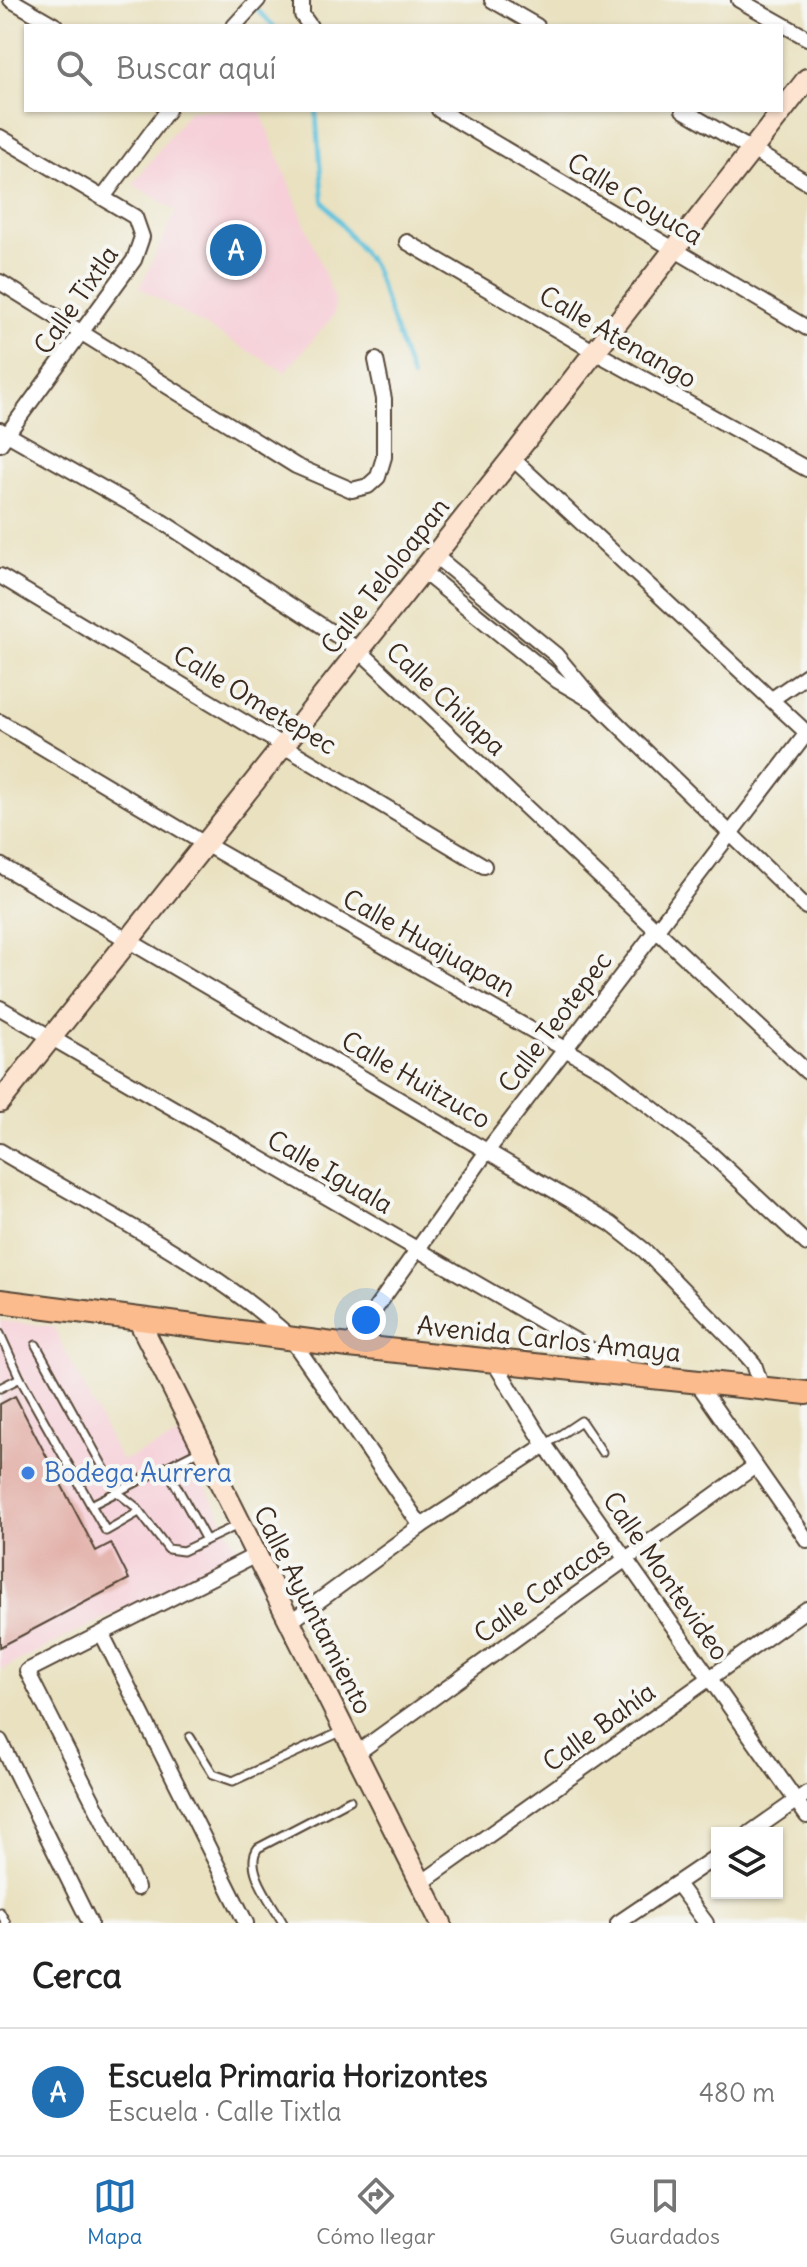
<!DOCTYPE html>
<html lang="es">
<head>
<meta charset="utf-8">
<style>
	:root { --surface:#fff; --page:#f2f2f2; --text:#222; --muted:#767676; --line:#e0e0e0; --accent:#1f6fb2 }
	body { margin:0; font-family:Delius,sans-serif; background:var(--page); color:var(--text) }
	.controls { position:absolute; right:24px; bottom:24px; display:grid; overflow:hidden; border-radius:0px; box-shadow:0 2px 6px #0004 }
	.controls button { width:72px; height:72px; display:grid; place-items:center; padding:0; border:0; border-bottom:2px solid var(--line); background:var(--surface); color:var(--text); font:40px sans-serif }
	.you { position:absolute; left:366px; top:1320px; width:28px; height:28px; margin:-20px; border:6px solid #fff; border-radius:50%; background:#1a73e8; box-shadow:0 0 0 12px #1a73e833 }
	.badge { display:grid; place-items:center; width:52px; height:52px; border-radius:50%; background:var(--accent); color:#fff; font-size:26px; font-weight:700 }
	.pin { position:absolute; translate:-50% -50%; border:4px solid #fff; box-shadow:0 2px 8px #0006 }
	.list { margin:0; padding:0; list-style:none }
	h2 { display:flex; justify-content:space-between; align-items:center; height:104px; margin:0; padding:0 32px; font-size:34px }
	h2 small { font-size:26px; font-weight:400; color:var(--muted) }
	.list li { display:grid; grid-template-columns:52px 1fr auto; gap:24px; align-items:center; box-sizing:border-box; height:128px; padding:0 32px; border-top:2px solid var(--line) }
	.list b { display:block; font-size:30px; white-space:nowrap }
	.list p { margin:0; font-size:26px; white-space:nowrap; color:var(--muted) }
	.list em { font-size:26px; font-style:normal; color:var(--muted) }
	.icon { flex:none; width:44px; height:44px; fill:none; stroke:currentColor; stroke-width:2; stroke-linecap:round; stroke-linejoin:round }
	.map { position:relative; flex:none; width:807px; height:1923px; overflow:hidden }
	.search { position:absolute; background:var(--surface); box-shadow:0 2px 6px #0004; left:24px; right:24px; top:24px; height:88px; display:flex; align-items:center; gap:20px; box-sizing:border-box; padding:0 28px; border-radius:0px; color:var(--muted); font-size:30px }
	.sheet { height:232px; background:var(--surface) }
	nav { display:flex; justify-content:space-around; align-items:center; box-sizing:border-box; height:112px; border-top:2px solid var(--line); background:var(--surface); font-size:22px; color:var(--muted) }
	nav a { display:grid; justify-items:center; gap:4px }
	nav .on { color:var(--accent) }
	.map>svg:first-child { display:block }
	.built { fill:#f6cfd8 }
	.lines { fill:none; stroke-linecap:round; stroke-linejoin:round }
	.stream { stroke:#5fc2dd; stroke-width:4 }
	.building { fill:#e0a9a1 }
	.lane-casing { stroke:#554536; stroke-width:11 }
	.street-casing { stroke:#554536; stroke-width:18 }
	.secondary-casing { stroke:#554536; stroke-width:24 }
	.primary-casing { stroke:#554536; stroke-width:26 }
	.lane { stroke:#fff; stroke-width:7 }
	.street { stroke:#fff; stroke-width:14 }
	.secondary { stroke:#fde4d1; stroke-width:20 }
	.primary { stroke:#fbbb8c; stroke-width:22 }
	.shop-dot { fill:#3f7fe0; stroke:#f6f6f2; stroke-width:3 }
	.labels { text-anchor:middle; stroke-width:8; stroke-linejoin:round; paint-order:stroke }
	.street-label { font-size:26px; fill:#3b2a1e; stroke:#f6f6f2 }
	.shop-label { font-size:26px; fill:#366cbe; stroke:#f6f6f2; text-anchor:start }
</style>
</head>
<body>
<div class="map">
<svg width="807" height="1923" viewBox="0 0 807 1923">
	<rect width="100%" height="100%" fill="#f6f6f2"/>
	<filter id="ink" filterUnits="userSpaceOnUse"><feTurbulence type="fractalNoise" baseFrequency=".0125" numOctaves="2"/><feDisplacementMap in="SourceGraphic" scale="16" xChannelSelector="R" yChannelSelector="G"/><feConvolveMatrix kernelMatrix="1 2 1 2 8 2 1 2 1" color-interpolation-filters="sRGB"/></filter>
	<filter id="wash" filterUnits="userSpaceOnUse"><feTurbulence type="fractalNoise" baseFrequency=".006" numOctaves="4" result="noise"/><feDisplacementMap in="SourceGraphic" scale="32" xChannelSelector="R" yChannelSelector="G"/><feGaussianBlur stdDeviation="1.8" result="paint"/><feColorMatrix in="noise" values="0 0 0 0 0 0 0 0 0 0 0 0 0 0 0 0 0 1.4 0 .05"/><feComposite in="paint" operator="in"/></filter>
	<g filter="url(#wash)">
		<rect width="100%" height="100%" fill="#e9e1c0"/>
		<!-- built -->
		<g class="built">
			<path d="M190 110H260L335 300 334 315 285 372 140 288 176 211 133 184Z"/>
			<path d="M0 1321 53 1326 121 1461 180 1436 239 1552 0 1670Z"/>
		</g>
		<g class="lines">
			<!-- stream -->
			<g class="stream">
				<path d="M247 0 274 26"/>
				<path d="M316 110 323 201 374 267 412 378"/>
			</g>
		</g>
		<g id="blocks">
			<!-- building -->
			<path class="building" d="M15 1396 96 1551 111 1543 129 1579 0 1647V1404Z"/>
		</g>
	</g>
	<g filter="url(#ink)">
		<use href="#blocks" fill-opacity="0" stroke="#554536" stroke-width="2"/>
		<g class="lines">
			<defs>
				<g id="lane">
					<path d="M0 1334 20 1378 91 1505 200 1450"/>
					<path d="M36 1345 117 1492 136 1507 168 1549 183 1551 238 1525"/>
					<path d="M0 1388 20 1378"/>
					<path d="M545 1445 581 1421 602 1452"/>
					<path d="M166 1467 206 1540"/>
					<path d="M91 1505 106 1531 139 1512"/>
					<path d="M190 1737 213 1774 233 1781 343 1731"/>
					<path d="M0 1912 6 1923"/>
					<path d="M283 1923C273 1904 243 1868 258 1848L350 1800"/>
				</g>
				<g id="street">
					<path d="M11 0 56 26"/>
					<path d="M302 0V15L310 26"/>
					<path d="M492 0 537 26"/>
					<path d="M739 0 807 38"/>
					<path d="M234 26 258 0"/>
					<path d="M439 110 807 328"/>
					<path d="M683 110 807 182"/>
					<path d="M0 137 135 217 142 237 134 260 0 444"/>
					<path d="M104 196 168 110"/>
					<path d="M407 242 595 352 807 469"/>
					<path d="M0 282 296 466 352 490 368 486 378 477 384 457V399L376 360"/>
					<path d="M0 430 161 521 359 650 807 1072"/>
					<path d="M512 458 807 733"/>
					<path d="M434 555 556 655 596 703 806 907"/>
					<path d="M421 570 558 681 596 703"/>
					<path d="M0 576 484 866"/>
					<path d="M772 699 807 675"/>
					<path d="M0 722 205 844 607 1073 710 1153 807 1244"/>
					<path d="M0 865 611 1224 644 1250 740 1348 754 1364 762 1388"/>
					<path d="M0 1008 626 1370"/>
					<path d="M0 1151C97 1209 205 1260 289 1336L421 1526"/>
					<path d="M349 1346 488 1150 807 733"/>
					<path d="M492 1359 545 1445 807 1816"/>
					<path d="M698 1384 807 1540"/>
					<path d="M290 1622 421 1526 545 1445"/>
					<path d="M102 1634 246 1923"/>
					<path d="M0 1741 90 1923"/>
					<path d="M357 1753 755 1466"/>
					<path d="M750 1833 807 1793"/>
					<path d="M420 1884 807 1609"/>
					<path d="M677 1884 706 1923"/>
					<path d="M137 1888 27 1671 256 1555"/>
					<path d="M618 1923 717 1856"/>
				</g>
				<g id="secondary">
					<path d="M0 1102 512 458 807 79"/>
					<path d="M139 1321 441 1923"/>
				</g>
				<path id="primary" d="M0 1301 349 1346 807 1393"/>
			</defs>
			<!-- lane casing -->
			<use href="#lane" class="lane-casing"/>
			<!-- street casing -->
			<use href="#street" class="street-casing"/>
			<!-- secondary casing -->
			<use href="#secondary" class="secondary-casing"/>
			<!-- primary casing -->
			<use href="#primary" class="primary-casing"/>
			<!-- lane -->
			<use href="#lane" class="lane"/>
			<!-- street -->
			<use href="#street" class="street"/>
			<!-- secondary -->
			<use href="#secondary" class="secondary"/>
			<!-- primary -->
			<use href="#primary" class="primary"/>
		</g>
	</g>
	<!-- markers -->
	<circle class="shop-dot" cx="28" cy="1473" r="8"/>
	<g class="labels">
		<!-- street labels -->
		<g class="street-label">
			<text transform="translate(635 199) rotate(31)" y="9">Calle Coyuca</text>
			<text transform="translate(76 300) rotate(-55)" y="9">Calle Tixtla</text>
			<text transform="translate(618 337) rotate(30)" y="9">Calle Atenango</text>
			<text transform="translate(385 576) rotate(-52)" y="9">Calle Teloloapan</text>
			<text transform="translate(446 699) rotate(43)" y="9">Calle Chilapa</text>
			<text transform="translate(255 700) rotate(31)" y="9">Calle Ometepec</text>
			<text transform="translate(429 943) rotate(29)" y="9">Calle Huajuapan</text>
			<text transform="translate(555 1022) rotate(-53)" y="9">Calle Teotepec</text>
			<text transform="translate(416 1080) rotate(30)" y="9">Calle Huitzuco</text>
			<text transform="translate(330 1172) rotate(30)" y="9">Calle Iguala</text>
			<text transform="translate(549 1339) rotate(6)" y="9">Avenida Carlos Amaya</text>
			<text transform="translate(666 1576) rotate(55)" y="9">Calle Montevideo</text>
			<text transform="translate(542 1590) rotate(-36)" y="9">Calle Caracas</text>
			<text transform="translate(313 1610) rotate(63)" y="9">Calle Ayuntamiento</text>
			<text transform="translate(599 1727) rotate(-36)" y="9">Calle Bahía</text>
		</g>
		<!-- shop labels -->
		<g class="shop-label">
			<text x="44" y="1482">Bodega Aurrera</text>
		</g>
	</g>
</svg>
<div class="controls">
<button><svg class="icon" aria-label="layers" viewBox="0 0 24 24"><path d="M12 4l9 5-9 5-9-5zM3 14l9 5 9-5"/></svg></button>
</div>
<div class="you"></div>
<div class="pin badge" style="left:236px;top:250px">A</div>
<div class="search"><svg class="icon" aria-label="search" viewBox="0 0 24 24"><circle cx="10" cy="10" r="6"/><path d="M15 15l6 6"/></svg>Buscar aquí</div>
</div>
<section class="sheet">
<h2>Cerca<small></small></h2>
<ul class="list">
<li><span class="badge">A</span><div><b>Escuela Primaria Horizontes</b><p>Escuela · Calle Tixtla</p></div><em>480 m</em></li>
</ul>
</section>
<nav>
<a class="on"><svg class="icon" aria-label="map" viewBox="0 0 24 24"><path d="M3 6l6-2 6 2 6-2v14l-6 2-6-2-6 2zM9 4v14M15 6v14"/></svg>Mapa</a>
<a><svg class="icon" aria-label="directions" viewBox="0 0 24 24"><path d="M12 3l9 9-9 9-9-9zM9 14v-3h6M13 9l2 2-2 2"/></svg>Cómo llegar</a>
<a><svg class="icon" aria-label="saved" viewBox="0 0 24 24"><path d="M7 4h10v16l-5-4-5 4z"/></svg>Guardados</a>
</nav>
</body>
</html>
